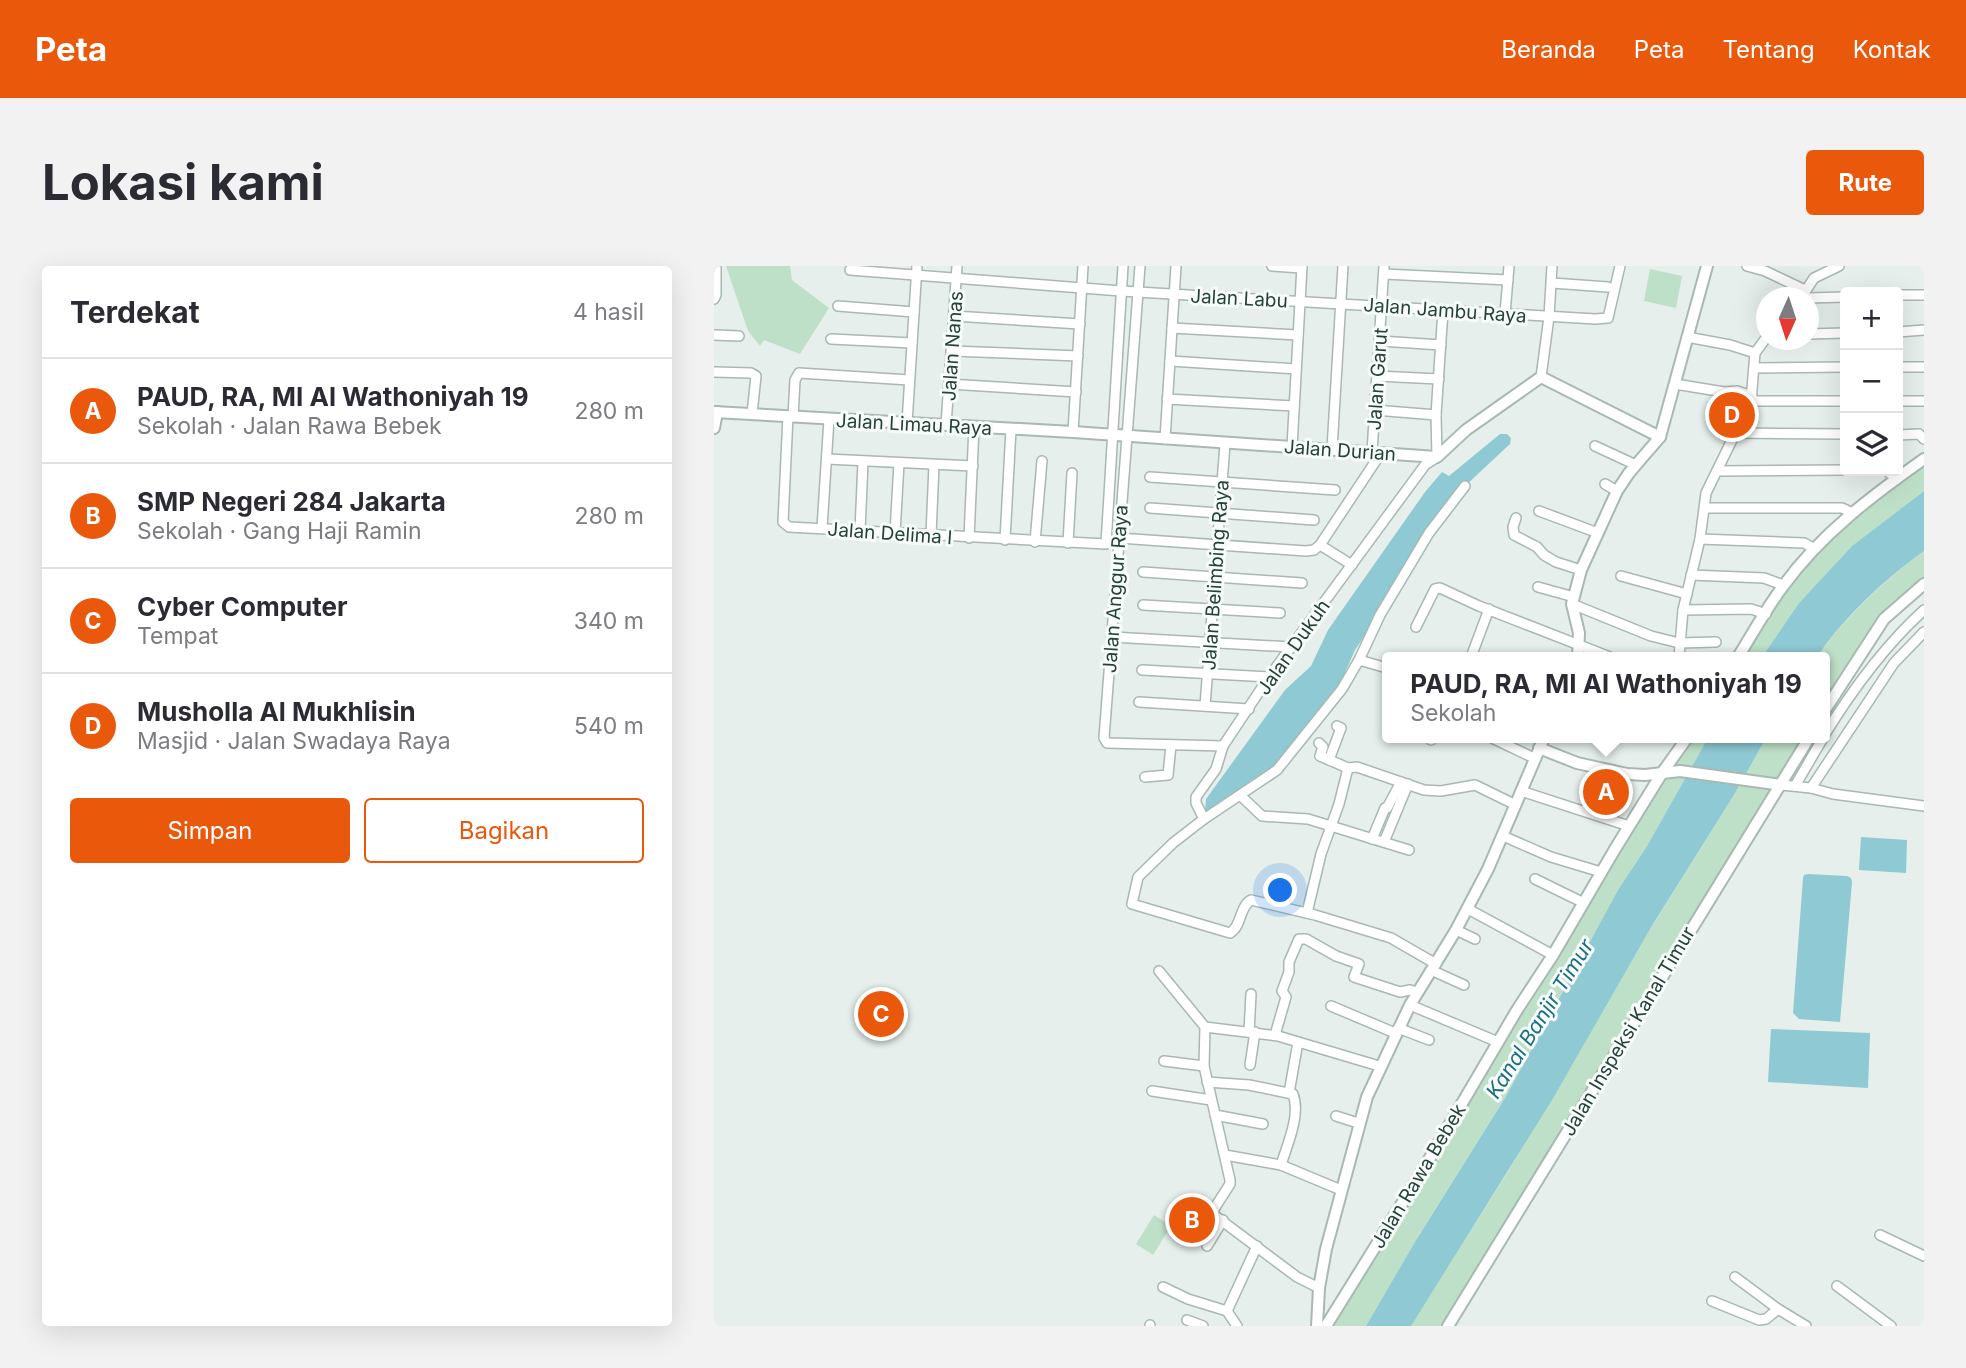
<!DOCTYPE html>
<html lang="id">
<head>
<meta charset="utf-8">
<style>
	:root { --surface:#fff; --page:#f2f2f3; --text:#2b2b33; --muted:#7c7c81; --line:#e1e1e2; --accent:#ea580c }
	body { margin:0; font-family:Inter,sans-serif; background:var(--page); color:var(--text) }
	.controls { position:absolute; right:21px; top:21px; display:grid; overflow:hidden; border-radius:7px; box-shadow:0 7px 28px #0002 }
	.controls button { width:63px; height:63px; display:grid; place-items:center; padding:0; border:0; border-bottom:2px solid var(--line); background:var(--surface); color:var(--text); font:35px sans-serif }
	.compass { position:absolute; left:1042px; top:21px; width:63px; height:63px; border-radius:50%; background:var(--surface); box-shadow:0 7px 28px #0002; rotate:183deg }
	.you { position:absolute; left:567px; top:625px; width:24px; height:24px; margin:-18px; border:5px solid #fff; border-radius:50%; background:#1a73e8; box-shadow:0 0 0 10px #1a73e833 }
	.badge { display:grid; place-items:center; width:46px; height:46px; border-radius:50%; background:var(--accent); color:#fff; font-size:23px; font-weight:700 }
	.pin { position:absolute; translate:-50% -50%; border:4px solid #fff; box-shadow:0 2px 7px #0006 }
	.popup { position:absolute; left:668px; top:386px; width:448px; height:91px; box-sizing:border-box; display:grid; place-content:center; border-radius:7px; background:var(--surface); filter:drop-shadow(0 2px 5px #0005); font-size:23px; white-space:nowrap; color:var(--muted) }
	.popup b { font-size:26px; color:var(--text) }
	.popup::after { content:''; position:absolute; left:50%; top:100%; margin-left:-14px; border:14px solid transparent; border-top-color:var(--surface) }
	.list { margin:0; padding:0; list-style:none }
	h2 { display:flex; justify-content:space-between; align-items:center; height:91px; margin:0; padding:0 28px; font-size:30px }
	h2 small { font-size:23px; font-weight:400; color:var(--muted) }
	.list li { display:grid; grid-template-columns:46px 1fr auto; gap:21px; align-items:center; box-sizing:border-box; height:105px; padding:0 28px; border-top:2px solid var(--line) }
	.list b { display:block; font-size:26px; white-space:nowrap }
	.list p { margin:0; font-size:23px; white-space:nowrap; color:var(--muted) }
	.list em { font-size:23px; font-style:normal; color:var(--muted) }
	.actions { display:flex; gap:14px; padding:21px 28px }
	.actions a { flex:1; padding:16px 0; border:2px solid var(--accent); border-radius:7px; text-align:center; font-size:24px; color:var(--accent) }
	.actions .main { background:var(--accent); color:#fff }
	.icon { flex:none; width:38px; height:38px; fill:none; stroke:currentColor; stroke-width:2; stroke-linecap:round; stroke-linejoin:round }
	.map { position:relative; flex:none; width:1210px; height:1060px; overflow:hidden; border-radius:7px }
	header { display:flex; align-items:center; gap:42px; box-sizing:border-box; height:98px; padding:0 35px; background:var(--accent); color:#fff }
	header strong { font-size:33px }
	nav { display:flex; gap:38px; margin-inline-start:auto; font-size:24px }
	.intro { display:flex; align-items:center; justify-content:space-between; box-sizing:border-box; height:168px; padding:0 42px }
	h1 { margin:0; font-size:49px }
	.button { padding:18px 32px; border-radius:7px; background:var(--accent); color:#fff; font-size:24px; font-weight:700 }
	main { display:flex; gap:42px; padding:0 42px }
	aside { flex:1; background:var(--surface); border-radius:7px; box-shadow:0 7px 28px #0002 }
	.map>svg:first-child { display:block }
	.green { fill:#bfe0c8 }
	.water { fill:#8ec9d4 }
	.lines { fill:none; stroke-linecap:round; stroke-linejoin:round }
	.minor-casing { stroke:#a8b8b2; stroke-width:12 }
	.tertiary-casing { stroke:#a8b8b2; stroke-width:14 }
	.minor { stroke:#fff; stroke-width:9 }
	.tertiary { stroke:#fff; stroke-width:10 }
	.labels { text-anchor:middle; stroke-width:6; stroke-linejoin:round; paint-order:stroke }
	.street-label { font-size:19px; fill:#24423a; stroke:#f7fbf9 }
	.water-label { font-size:21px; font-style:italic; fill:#1c6f80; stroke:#f7fbf9 }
</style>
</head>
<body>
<header>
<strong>Peta</strong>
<nav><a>Beranda</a><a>Peta</a><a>Tentang</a><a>Kontak</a></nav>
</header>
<div class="intro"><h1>Lokasi kami</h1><a class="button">Rute</a></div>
<main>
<aside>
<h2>Terdekat<small>4 hasil</small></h2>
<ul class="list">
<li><span class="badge">A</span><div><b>PAUD, RA, MI Al Wathoniyah 19</b><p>Sekolah · Jalan Rawa Bebek</p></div><em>280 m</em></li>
<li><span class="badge">B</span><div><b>SMP Negeri 284 Jakarta</b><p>Sekolah · Gang Haji Ramin</p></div><em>280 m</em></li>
<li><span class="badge">C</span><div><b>Cyber Computer</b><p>Tempat</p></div><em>340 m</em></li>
<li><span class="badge">D</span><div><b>Musholla Al Mukhlisin</b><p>Masjid · Jalan Swadaya Raya</p></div><em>540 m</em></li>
</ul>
<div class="actions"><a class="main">Simpan</a><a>Bagikan</a></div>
</aside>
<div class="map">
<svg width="1210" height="1060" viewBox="0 0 1210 1060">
	<rect width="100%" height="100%" fill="#e6efeb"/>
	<!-- green -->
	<g class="green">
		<path d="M12 0H76L78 14 115 42 86 88 50 74 46 80 34 65Z"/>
		<path d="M936 3 968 10 962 42 930 35Z"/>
		<path d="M1210 194V225L1138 280 1085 337 1048 391H1024L1101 283Z"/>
		<path d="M1210 285V319L1179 343 1111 448V391H1103C1127 355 1175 310 1210 285Z"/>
		<path d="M973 472H994L933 580 904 624 791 832 706 967 652 1060H612Z"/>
		<path d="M1052 472H1096L733 1060H696L795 904 938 660 1020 529Z"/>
		<path d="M440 949 457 960 439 989 422 978Z"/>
	</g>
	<!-- water -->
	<g class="water">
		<path d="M786 168H793L797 172 796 178 752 219 641 384 621 429 567 498 496 546 491 545 492 533 571 424 597 400 614 364 711 226 728 206 735 210Z"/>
		<path d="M1210 225V285C1172 312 1129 352 1103 391H1048L1085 337 1138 280Z"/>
		<path d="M994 472H1052L1020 529 939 658 838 834 697 1060H652L702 974 791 832 904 624 933 580Z"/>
		<path d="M1147 571 1193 574 1192 607 1145 604Z"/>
		<path d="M1094 608 1133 610 1137 612 1138 616 1126 756 1085 753 1079 747 1089 612 1090 609Z"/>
		<path d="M1057 763 1156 767 1154 822 1054 816Z"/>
	</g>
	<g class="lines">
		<defs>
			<g id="minor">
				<path d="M426 0 390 472 393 477 509 480 555 411 711 199 723 191 722 149 729 44"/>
				<path d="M558 0 588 2"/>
				<path d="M1033 0 1051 5 1091 24"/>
				<path d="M136 4 407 25 881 53 894 52 906 0"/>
				<path d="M670 8 794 14"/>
				<path d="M838 17 894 21"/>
				<path d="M1184 29H1210"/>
				<path d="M1087 32 1100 12 1125 0"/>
				<path d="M1094 32 1131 31"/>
				<path d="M0 33 2 29V0"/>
				<path d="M124 40 200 46"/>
				<path d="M791 48 795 0"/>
				<path d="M240 50 366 58"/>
				<path d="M458 62 584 69"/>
				<path d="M1184 66 1210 64"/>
				<path d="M1094 68 1131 67"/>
				<path d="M0 69 25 70"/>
				<path d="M973 71 1016 79 1041 87"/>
				<path d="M117 73 198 77"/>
				<path d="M666 75 727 79"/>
				<path d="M238 85 364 90"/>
				<path d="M456 95 582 103"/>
				<path d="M1184 101H1210"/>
				<path d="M1040 102 1131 101"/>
				<path d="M0 106 37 107 42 110 38 148"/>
				<path d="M663 110 725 113"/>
				<path d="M827 111 835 51 838 0"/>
				<path d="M235 118 362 126"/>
				<path d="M961 118 1010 126 1023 125 1038 130"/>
				<path d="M453 133 580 140"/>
				<path d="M1037 135H1131"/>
				<path d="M1184 135H1210"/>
				<path d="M661 144 722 149"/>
				<path d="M74 150 69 256 75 261 392 278 409 0"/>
				<path d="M79 151 81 114 85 107 195 114"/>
				<path d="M193 157 203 0"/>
				<path d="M232 159 243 0"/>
				<path d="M359 166 369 0"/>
				<path d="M1022 167 1131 168"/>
				<path d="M1184 169 1205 168 1210 173"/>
				<path d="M451 173 462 0"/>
				<path d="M881 180 922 199"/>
				<path d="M578 181 588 0"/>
				<path d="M618 183 629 0"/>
				<path d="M658 186 670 0"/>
				<path d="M113 193 259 200"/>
				<path d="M1003 205 1131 204"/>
				<path d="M1173 205 1183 213"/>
				<path d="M436 211 621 224"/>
				<path d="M891 218 903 225"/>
				<path d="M436 242 600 254"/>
				<path d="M991 242H1128L1139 247"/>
				<path d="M825 245 884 267"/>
				<path d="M802 252 799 261 800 269 823 281 830 289 842 296 867 304"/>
				<path d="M108 262 115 153"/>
				<path d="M146 265 149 195"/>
				<path d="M181 267 185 197"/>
				<path d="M217 269 220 199"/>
				<path d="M255 272 260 161"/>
				<path d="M405 272 592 285 600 284 606 279 638 299"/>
				<path d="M986 273 1090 277 1101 283"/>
				<path d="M291 274 297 163"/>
				<path d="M321 276 328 195"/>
				<path d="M354 277 358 207"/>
				<path d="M606 279 667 187"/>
				<path d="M429 306 588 317"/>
				<path d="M977 309 1050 312 1069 319"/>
				<path d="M907 310 973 328"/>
				<path d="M824 321 860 331"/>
				<path d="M858 338 937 370 965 377 1002 376"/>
				<path d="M429 339 566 347"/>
				<path d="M969 344 1037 343 1052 348"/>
				<path d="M702 361 721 323 726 322 765 340 896 391"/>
				<path d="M398 371 578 381"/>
				<path d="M757 391 775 343"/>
				<path d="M965 391 969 344 986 273 992 227 1037 135 1041 87 1052 72"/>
				<path d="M645 394 673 402"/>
				<path d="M428 404 555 411"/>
				<path d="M425 436 535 443"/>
				<path d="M491 440 511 178"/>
				<path d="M1111 468C1139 423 1170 380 1210 344"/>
				<path d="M778 472 820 492"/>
				<path d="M717 474V472"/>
				<path d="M605 477 609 481 606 490 634 502 643 501 710 524 727 525 761 519 802 539"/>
				<path d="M509 480 502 503 482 531V537L490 553 563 504 628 423 645 394 666 349 715 267 751 220"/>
				<path d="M615 494 627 462 623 460"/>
				<path d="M431 511 454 509 457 479"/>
				<path d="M1068 519 1097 522 1119 528 1210 540"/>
				<path d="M1081 520 1109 472"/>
				<path d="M1097 522 1180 397 1210 366"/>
				<path d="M807 525 915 560"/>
				<path d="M526 529 548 550 594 553 695 584"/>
				<path d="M490 553 459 577 424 611 418 638 516 667C528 660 525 641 537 634L601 649 677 672 722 698"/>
				<path d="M789 570 837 591 887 606"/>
				<path d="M658 573 671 542H673L687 516"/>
				<path d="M670 576 694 518"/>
				<path d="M821 613 870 637"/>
				<path d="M754 643 839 689"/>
				<path d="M593 647 607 588 625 538 634 502"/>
				<path d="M742 664 761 673"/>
				<path d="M717 704 750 719"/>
				<path d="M445 705 491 761 564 770 665 800"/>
				<path d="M696 739 784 776"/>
				<path d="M617 740 681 767"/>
				<path d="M491 761 490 800 516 914V918L500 943V949L583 1011 605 1022"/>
				<path d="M684 762 715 774"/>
				<path d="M535 766 537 728"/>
				<path d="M561 769 572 731 568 725 575 706V696L585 673H592L622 690 645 698 640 711 686 726 696 724 703 726"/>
				<path d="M450 795 490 800"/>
				<path d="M536 799 541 766"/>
				<path d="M493 816 535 819 579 828C587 849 573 879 567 899"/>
				<path d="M438 825 497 834"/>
				<path d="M575 827 584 776"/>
				<path d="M501 849 549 858"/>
				<path d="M622 850 644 857"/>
				<path d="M511 889 567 899 627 924"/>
				<path d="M1166 969 1210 990"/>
				<path d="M493 980 509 954"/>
				<path d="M1021 1011 1064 1043"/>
				<path d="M1123 1020 1177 1060"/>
				<path d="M449 1021 474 1033 513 1045"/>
				<path d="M998 1035 1045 1054 1052 1053 1064 1043 1092 1060"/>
				<path d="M473 1054 489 1060"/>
				<path d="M436 1060V1059"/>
				<path d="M523 1060 513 1045 543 980"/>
			</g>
			<g id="tertiary">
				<path d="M0 146 359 166 723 191 752 164 827 111 946 171"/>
				<path d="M0 162 3 146"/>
				<path d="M864 391 865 367 858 338 867 304 903 225 915 207 946 171 993 0"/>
				<path d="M1024 391C1039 367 1053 341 1070 319 1107 268 1159 229 1210 193"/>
				<path d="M1111 444 1170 353 1210 318"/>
				<path d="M825 482 863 497 913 508 931 509 966 505 1068 519"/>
				<path d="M603 1060 605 1022 612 983 653 831 696 739 742 664 774 603 830 472"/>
				<path d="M612 1060 707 907 803 744 839 689 901 583 948 507 973 472"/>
				<path d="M734 1060 1095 472"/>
			</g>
		</defs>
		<!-- minor casing -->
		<use href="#minor" class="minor-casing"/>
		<!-- tertiary casing -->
		<use href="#tertiary" class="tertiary-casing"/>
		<!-- minor -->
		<use href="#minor" class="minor"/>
		<!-- tertiary -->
		<use href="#tertiary" class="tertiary"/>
	</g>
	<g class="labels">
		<!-- street labels -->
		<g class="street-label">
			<text transform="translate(525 32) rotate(3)" y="7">Jalan Labu</text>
			<text transform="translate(731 44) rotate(4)" y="7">Jalan Jambu Raya</text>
			<text transform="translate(238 80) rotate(-86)" y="7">Jalan Nanas</text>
			<text transform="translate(663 113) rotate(-86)" y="7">Jalan Garut</text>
			<text transform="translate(200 158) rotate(3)" y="7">Jalan Limau Raya</text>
			<text transform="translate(626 184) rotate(4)" y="7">Jalan Durian</text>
			<text transform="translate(176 267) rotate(4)" y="7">Jalan Delima I</text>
			<text transform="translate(501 309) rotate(-86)" y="7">Jalan Belimbing Raya</text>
			<text transform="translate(401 323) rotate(-86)" y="7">Jalan Anggur Raya</text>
			<text transform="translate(579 381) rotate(-55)" y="7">Jalan Dukuh</text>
			<text transform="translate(914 765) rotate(-59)" y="7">Jalan Inspeksi Kanal Timur</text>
			<text transform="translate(704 910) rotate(-59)" y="7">Jalan Rawa Bebek</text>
		</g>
		<!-- water labels -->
		<g class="water-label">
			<text transform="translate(826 753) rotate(-58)" y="7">Kanal Banjir Timur</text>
		</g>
	</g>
</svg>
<div class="controls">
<button>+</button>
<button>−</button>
<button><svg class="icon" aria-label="layers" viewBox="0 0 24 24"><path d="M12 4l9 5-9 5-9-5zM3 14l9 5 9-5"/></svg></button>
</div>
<svg class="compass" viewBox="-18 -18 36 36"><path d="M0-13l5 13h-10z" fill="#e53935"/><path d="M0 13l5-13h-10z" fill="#7c7c81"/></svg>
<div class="you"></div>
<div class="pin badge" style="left:892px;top:526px">A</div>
<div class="popup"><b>PAUD, RA, MI Al Wathoniyah 19</b>Sekolah</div>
<div class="pin badge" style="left:478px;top:954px">B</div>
<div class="pin badge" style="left:167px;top:748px">C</div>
<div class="pin badge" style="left:1018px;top:149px">D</div>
</div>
</main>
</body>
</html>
